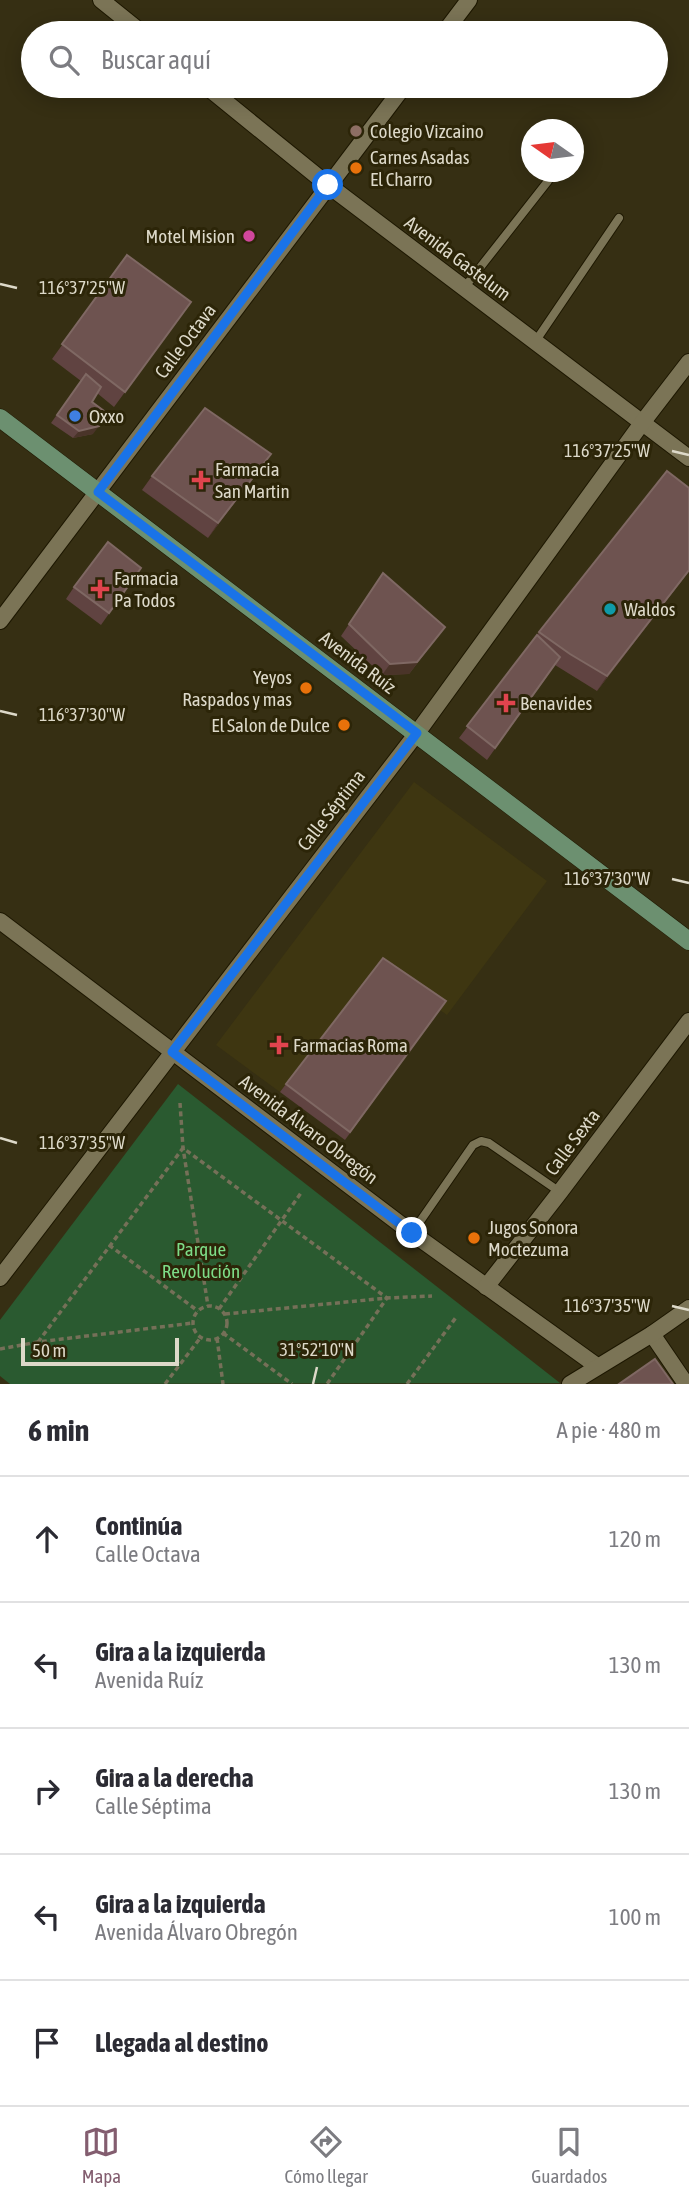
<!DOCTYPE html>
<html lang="es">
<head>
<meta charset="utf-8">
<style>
	:root { --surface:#fff; --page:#f7f7f7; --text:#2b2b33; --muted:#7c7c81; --line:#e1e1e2; --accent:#835d6f }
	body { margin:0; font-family:"Asap Condensed",sans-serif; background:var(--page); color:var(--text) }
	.compass { position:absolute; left:521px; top:119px; width:63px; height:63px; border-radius:50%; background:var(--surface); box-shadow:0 4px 18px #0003; rotate:284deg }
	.scale { position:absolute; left:21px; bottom:18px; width:158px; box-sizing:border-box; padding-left:7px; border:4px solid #ddd9c9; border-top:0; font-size:19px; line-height:24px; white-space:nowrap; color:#ddd9c9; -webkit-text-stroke:5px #2c2508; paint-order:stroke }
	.stop { position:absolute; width:21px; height:21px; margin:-16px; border:5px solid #1a73e8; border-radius:50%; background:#fff }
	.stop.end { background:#1a73e8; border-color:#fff; box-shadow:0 2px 7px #0008 }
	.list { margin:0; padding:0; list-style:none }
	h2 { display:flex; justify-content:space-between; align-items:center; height:91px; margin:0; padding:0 28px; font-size:30px }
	h2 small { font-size:23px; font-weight:400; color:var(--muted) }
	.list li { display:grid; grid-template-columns:46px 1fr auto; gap:21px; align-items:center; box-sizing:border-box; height:126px; padding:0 28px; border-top:2px solid var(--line) }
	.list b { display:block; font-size:26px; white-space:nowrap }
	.list p { margin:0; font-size:23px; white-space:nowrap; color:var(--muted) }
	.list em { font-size:23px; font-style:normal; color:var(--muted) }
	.icon { flex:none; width:38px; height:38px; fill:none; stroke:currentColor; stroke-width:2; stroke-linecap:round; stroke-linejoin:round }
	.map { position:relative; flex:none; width:689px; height:1384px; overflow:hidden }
	.search { position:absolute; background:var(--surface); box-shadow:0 4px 18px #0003; left:21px; right:21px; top:21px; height:77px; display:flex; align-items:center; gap:18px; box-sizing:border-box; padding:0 24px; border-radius:38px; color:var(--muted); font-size:26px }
	.sheet { height:721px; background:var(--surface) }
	nav { display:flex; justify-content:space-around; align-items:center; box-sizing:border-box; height:98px; border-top:2px solid var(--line); background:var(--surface); font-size:19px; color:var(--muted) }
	nav a { display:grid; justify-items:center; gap:4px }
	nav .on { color:var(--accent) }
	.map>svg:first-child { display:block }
	.built { fill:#3e3611 }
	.green { fill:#2a5a30 }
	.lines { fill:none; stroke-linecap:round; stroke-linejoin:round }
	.lane-casing { stroke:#1d1700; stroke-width:10 }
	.street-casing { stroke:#1d1700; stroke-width:18 }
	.secondary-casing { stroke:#1d1700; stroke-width:19 }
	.path { stroke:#757058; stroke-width:3.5; stroke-dasharray:5 3.5; stroke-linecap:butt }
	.lane { stroke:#7b7456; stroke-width:8 }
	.street { stroke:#7b7456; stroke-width:16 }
	.secondary { stroke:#6c9070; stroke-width:18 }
	.wall { fill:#604341 }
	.shaded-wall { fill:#4a3429 }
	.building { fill:#6e5350; stroke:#7f6863; stroke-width:2 }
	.route { stroke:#1a73e8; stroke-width:9 }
	.ticks { fill:none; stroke:#ddd9c9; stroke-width:2.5 }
	.education-dot { fill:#8d6e63; stroke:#2c2508; stroke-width:2.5 }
	.food-dot { fill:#e8710a; stroke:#2c2508; stroke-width:2.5 }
	.hotel-dot { fill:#d1479c; stroke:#2c2508; stroke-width:2.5 }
	.shop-dot { fill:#3f7fe0; stroke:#2c2508; stroke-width:2.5 }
	.health-dot { fill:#e0444e; stroke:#2c2508; stroke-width:2.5 }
	.culture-dot { fill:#0f9aa8; stroke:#2c2508; stroke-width:2.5 }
	.labels { text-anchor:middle; stroke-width:6; stroke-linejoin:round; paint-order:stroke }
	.poi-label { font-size:19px; fill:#ddd9c9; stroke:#2c2508; text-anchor:start }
	.street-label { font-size:19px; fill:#ddd9c9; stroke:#2c2508 }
	.park-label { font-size:19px; fill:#7ddc87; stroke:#2c2508 }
	.ticks-label { font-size:18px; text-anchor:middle; fill:#ddd9c9; stroke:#2c2508; stroke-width:6; stroke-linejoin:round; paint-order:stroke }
</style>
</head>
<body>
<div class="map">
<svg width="689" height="1384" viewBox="0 0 689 1384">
	<rect width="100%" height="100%" fill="#362f13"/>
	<!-- built -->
	<path class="built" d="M414 782 547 881 447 1015 378 966 280 1092 216 1045Z"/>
	<!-- green -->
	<path class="green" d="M178 1084 560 1383 10 1384 0 1376V1320Z"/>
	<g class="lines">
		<defs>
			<g id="lane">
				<path d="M464 288 548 181"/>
				<path d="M535 342 619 218"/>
				<path d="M412 1233 473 1145 481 1141 489 1143 560 1192"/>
			</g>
			<g id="street">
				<path d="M101 0 142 33"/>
				<path d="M444 33 469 0"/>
				<path d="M206 86 328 185 689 458"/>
				<path d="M0 621 404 86"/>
				<path d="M0 921 412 1233 597 1366"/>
				<path d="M0 1278 417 733 642 423 689 362"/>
				<path d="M486 1287 560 1192 689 1021"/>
				<path d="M652 1334 686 1384"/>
				<path d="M570 1384 652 1334 689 1308"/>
			</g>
			<path id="secondary" d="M0 418 689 941"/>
		</defs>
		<!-- lane casing -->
		<use href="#lane" class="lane-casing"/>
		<!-- street casing -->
		<use href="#street" class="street-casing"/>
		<!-- secondary casing -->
		<use href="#secondary" class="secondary-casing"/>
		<!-- path -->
		<g class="path">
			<path d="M180 1103 183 1148 208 1306"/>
			<path d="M109 1245 198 1311"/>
			<circle cx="210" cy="1323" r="17"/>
			<path d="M219 1309 301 1193"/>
			<path d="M225 1314 387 1298 432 1296"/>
			<path d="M223 1333 292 1384"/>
			<path d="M217 1338 223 1384"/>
			<path d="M38 1342 183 1148 387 1298 327 1384"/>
			<path d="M0 1349 38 1342 193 1323"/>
			<path d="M165 1384 201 1337"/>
			<path d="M407 1384 457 1316"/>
		</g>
		<!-- lane -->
		<use href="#lane" class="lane"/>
		<!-- street -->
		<use href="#street" class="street"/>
		<!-- secondary -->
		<use href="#secondary" class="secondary"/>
	</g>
	<!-- wall -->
	<g class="wall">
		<path d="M127 255 191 302 114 407 97 393 92 402 93 434 73 438 51 423 81 381 52 359Z"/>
		<path d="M271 454 208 538 142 490 152 476Z"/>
		<path d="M141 568 101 625 66 599 74 587Z"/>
		<path d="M689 571 597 691 555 665 487 760 459 738 539 632Z"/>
		<path d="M383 573 445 627 409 674 382 675 341 636Z"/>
		<path d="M446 1001 345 1140 280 1092 286 1084Z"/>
	</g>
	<!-- shaded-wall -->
	<g class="shaded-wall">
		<path d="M108 414 93 434 73 438 79 431Z"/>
		<path d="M271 454 260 469 208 538 218 523Z"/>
		<path d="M689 570V571L597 691 607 676Z"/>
		<path d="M445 627 409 674 382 675 390 664Z"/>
	</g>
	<!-- building -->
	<g class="building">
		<path d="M127 255 191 302 125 392 62 344Z"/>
		<path d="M86 374 101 387 92 402 108 414 99 426 79 431 57 415Z"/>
		<path d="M205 408 271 454 218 523 152 476Z"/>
		<path d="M667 471 689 488V570L607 676 570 654 539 632Z"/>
		<path d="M108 542 141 568 109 613 74 587Z"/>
		<path d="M383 573 445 627 417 662 390 664 349 624Z"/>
		<path d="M537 635 560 657 495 748 467 726Z"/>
		<path d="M383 958 446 1001 350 1132 286 1084Z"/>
		<path d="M655 1359 673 1384H619Z"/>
	</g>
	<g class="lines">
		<!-- route -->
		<path class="route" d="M328 185 98 492 417 733 172 1052 412 1233"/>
	</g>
	<!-- ticks -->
	<path class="ticks" d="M0 284 17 288M672 451 689 455M0 711 17 715M672 879 689 883M0 1138 17 1143M672 1306 689 1310M313 1384 317 1367"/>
	<!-- markers -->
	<circle class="education-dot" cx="356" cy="131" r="7"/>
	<g class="food-dot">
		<circle cx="356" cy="168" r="7"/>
		<circle cx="306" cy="688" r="7"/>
		<circle cx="344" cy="725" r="7"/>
		<circle cx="474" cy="1238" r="7"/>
	</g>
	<circle class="hotel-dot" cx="249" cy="236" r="7"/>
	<circle class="shop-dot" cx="75" cy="416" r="7"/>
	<g class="health-dot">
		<path d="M197.5 469.5h7v7h7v7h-7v7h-7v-7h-7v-7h7z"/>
		<path d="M96.5 578.5h7v7h7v7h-7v7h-7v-7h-7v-7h7z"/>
		<path d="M502.5 692.5h7v7h7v7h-7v7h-7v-7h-7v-7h7z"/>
		<path d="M275.5 1034.5h7v7h7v7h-7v7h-7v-7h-7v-7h7z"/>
	</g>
	<circle class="culture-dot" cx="610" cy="609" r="7"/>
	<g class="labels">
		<!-- poi labels -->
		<g class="poi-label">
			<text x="370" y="138">Colegio Vizcaino</text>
			<text x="370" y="164">Carnes Asadas<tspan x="370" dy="22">El Charro</tspan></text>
			<text x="235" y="243" text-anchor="end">Motel Mision</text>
			<text x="89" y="423">Oxxo</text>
			<text x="215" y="476">Farmacia<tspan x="215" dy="22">San Martin</tspan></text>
			<text x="114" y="585">Farmacia<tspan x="114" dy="22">Pa Todos</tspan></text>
			<text x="624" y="616">Waldos</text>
			<text x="292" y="684" text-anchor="end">Yeyos<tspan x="292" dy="22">Raspados y mas</tspan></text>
			<text x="520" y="710">Benavides</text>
			<text x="330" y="732" text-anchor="end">El Salon de Dulce</text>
			<text x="293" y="1052">Farmacias Roma</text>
			<text x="488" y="1234">Jugos Sonora<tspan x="488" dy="22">Moctezuma</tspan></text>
		</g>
		<!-- street labels -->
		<g class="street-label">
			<text transform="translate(458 258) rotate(37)" y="7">Avenida Gastelum</text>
			<text transform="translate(185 341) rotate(-53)" y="7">Calle Octava</text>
			<text transform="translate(358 662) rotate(37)" y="7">Avenida Ruíz</text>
			<text transform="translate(331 810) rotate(-52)" y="7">Calle Séptima</text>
			<text transform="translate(309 1129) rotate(37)" y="7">Avenida Álvaro Obregón</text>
			<text transform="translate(572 1142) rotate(-53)" y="7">Calle Sexta</text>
		</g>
		<!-- park labels -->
		<g class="park-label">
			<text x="201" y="1256">Parque<tspan x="201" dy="22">Revolución</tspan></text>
		</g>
	</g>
	<g class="ticks-label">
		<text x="82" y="294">116°37'25"W</text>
		<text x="607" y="457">116°37'25"W</text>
		<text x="82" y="721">116°37'30"W</text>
		<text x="607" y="885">116°37'30"W</text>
		<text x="82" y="1149">116°37'35"W</text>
		<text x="607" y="1312">116°37'35"W</text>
		<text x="317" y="1356">31°52'10"N</text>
	</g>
</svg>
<svg class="compass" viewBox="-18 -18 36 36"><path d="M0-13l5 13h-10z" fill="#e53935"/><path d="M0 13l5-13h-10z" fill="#7c7c81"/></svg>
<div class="scale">50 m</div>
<div class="stop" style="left:328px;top:185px"></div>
<div class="stop end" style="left:412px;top:1233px"></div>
<div class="search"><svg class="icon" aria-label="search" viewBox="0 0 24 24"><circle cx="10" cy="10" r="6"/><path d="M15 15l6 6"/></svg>Buscar aquí</div>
</div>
<section class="sheet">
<h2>6 min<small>A pie · 480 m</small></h2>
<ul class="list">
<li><svg class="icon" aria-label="ahead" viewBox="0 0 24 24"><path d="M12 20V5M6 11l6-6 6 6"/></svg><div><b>Continúa</b><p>Calle Octava</p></div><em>120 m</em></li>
<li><svg class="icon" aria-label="left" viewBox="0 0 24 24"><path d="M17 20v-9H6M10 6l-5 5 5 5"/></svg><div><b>Gira a la izquierda</b><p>Avenida Ruíz</p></div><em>130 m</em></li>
<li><svg class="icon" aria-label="right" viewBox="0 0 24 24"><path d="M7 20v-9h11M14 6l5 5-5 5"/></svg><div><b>Gira a la derecha</b><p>Calle Séptima</p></div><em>130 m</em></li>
<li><svg class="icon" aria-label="left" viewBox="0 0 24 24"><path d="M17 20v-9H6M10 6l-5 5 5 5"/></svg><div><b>Gira a la izquierda</b><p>Avenida Álvaro Obregón</p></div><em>100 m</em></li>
<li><svg class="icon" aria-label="arrive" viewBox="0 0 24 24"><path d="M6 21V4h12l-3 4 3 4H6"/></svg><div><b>Llegada al destino</b></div></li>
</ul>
</section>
<nav>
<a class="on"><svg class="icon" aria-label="map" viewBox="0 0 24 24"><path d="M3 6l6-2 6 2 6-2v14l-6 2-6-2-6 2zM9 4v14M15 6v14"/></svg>Mapa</a>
<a><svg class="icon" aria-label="directions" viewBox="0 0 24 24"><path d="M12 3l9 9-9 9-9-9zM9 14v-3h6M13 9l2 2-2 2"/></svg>Cómo llegar</a>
<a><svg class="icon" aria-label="saved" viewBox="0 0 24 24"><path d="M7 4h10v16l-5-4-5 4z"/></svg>Guardados</a>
</nav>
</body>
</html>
